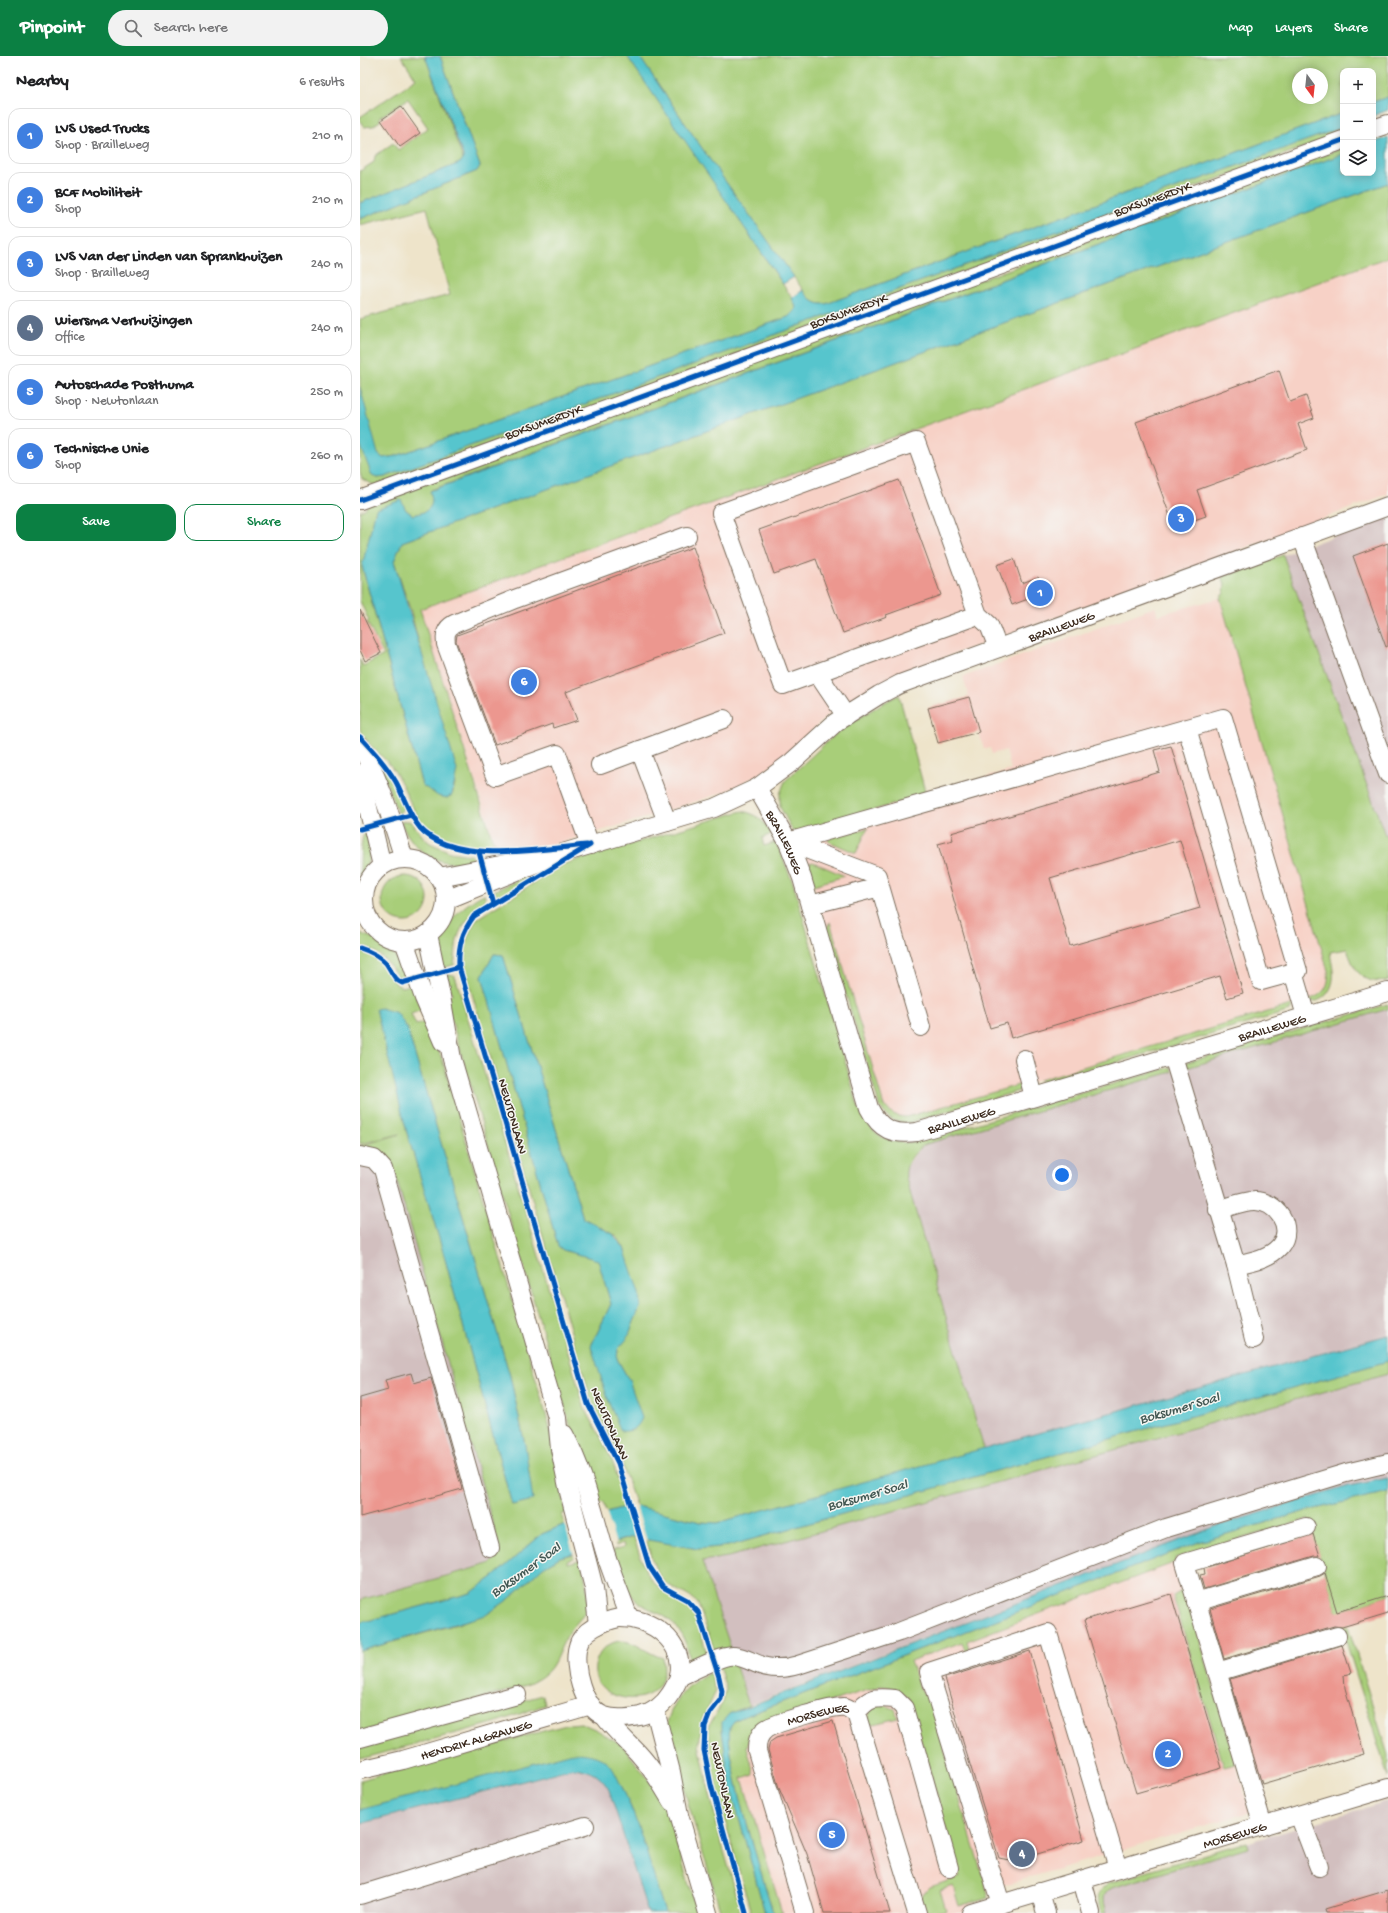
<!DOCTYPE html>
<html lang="en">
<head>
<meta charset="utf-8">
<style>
	:root { --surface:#fff; --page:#f2f2f2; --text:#202124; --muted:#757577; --line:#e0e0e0; --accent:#0b8043 }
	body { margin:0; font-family:"Gochi Hand",sans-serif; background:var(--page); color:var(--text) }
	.controls { position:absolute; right:12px; top:12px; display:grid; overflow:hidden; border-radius:8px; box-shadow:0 2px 10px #0003 }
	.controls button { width:36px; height:36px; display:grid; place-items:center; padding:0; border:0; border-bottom:1px solid var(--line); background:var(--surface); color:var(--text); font:20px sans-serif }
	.compass { position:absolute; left:932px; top:12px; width:36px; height:36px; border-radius:50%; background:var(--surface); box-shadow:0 2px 10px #0003; rotate:165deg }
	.you { position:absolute; left:702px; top:1119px; width:14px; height:14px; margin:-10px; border:3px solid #fff; border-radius:50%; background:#1a73e8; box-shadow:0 0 0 6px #1a73e833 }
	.badge { display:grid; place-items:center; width:26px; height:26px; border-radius:50%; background:var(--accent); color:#fff; font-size:13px; font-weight:700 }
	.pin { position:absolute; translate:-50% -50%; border:2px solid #fff; box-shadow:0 1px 4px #0006 }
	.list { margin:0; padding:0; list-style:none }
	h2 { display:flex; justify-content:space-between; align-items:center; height:52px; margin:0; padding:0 16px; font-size:17px }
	h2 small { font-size:13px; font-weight:400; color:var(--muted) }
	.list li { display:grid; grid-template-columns:26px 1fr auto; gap:12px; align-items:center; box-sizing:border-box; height:56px; margin:0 8px 8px; padding:0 8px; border:1px solid var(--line); border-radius:12px }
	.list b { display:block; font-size:15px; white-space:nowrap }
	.list p { margin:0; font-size:13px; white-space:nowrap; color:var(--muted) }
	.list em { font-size:13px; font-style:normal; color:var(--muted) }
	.actions { display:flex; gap:8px; padding:12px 16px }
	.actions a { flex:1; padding:9px 0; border:1px solid var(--accent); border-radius:12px; text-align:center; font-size:14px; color:var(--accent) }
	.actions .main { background:var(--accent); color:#fff }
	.icon { flex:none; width:22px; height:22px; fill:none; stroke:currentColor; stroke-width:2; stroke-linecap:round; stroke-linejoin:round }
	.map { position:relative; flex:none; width:1028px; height:1857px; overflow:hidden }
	header { display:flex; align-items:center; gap:24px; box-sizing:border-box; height:56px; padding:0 20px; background:var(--accent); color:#fff }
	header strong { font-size:19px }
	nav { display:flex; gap:22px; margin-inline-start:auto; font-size:14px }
	.search { width:280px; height:36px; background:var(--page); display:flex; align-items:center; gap:10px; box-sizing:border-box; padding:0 14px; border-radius:22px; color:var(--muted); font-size:15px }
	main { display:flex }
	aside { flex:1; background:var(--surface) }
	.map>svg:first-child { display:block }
	.built { fill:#f7d1c6 }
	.industrial { fill:#d2bfbf }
	.green { fill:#a8ce79; stroke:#727c4c; fill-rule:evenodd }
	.water { fill:#57c5cd; stroke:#497876 }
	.pier { fill:#eee4ca }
	.building { fill:#ec978f; fill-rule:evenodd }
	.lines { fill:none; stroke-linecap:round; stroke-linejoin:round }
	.minor-casing { stroke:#7a6b5a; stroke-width:20 }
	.minor { stroke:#fff; stroke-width:18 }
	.cycleway-casing { stroke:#f6f6f2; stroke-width:8 }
	.cycleway { stroke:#0057b8; stroke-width:5 }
	.labels { text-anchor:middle; stroke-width:3; stroke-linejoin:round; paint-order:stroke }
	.street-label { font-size:13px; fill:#3b2a1e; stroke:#f6f6f2 }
	.water-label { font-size:14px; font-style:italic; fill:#435853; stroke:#f6f6f2 }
</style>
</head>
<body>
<header>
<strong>Pinpoint</strong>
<div class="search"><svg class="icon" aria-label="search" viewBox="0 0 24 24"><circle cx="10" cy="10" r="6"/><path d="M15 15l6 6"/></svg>Search here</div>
<nav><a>Map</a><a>Layers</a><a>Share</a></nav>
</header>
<main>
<aside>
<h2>Nearby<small>6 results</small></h2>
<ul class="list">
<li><span class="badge" style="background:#3f7fe0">1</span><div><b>LVS Used Trucks</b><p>Shop · Brailleweg</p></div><em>210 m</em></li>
<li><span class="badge" style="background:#3f7fe0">2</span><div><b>BCF Mobiliteit</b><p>Shop</p></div><em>210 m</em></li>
<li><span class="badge" style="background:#3f7fe0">3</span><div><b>LVS Van der Linden van Sprankhuizen</b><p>Shop · Brailleweg</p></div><em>240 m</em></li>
<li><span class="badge" style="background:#5c6f8a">4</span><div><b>Wiersma Verhuizingen</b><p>Office</p></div><em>240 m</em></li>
<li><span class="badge" style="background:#3f7fe0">5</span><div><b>Autoschade Posthuma</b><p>Shop · Newtonlaan</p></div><em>250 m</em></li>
<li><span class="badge" style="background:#3f7fe0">6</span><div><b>Technische Unie</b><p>Shop</p></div><em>260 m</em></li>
</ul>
<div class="actions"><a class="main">Save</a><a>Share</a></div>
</aside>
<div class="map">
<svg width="1028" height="1857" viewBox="0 0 1028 1857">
	<rect width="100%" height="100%" fill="#f6f6f2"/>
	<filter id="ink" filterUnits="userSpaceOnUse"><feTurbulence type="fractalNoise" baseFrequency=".025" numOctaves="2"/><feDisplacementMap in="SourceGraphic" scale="8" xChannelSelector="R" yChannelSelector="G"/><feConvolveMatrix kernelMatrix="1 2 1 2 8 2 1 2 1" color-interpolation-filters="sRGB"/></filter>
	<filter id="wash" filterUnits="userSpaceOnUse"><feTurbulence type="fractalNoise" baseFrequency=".012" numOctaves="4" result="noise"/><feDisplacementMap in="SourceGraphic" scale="16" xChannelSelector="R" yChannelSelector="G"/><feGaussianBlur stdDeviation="0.9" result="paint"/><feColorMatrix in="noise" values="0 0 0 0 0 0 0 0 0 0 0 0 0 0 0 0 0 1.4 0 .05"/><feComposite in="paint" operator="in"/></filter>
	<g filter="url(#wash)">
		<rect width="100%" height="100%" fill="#eee4ca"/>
		<!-- built -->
		<g class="built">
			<path d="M1028 201V438L754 541 535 619 469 658 433 693 403 716 367 735 298 758 189 790 139 792 136 789 60 553Z"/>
			<path d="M860 542 968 915 969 922 966 931 955 941 679 1024 546 1061H538L530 1056 523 1047 470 867 466 873 449 811 434 777 651 714 646 694 632 698 630 692 624 693 603 621 795 551 798 559Z"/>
			<path d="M813 1496 890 1756 610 1839 615 1857H413L382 1747 375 1664Z"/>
		</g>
		<!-- industrial -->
		<g class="industrial">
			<path d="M1028 460V778L1025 780 923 499Z"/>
			<path d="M1028 953V1279L624 1393 546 1122 545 1116 548 1109 556 1097 566 1088Z"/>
			<path d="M0 1092 13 1094 22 1098 28 1104 35 1117 139 1490V1496L136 1503 129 1508 0 1544Z"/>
			<path d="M1028 1305V1422L989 1430 854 1471 389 1649 338 1493 368 1490Z"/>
			<path d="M213 1712 226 1714 236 1717 245 1726 249 1734 288 1857H0V1768Z"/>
			<path d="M1028 1745V1857H747L743 1841 746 1835 752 1832 888 1791 886 1787Z"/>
		</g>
		<!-- green -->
		<g class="green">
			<path d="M41 0H65L103 103 100 107 0 147V115L14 106 15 100 33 87 38 94 68 72 48 43 20 61V65L13 70 4 71 0 65V61L56 23Z"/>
			<path d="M80 0H267L341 107 432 242 436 251 435 255 428 261 36 400 23 402 18 398 13 386 0 331V263L90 239 67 152 0 169V163L117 115 120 110Z"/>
			<path d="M279 0H1028V41L1013 46V15H983V57L466 248C454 249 450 243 443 234L348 101ZM938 18H962V42H938Z"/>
			<path d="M983 71V77L16 430 2 423 0 416V388L17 422 25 421Z"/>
			<path d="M983 92V98L71 434C74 452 71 455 53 459L46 454 16 453 2 511 62 729 87 742 92 739 95 728 51 556 34 505 42 486 1028 127V201L60 553 132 782 139 792C114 793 80 791 63 769 50 751 44 727 31 710 20 697 6 688 0 673V604L3 610 24 599 7 566 9 565 0 545V455L5 453 9 446Z"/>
			<path d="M923 499 1025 779 1028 778V925C1002 929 994 914 987 893L970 896C972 911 978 925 966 939 962 943 958 945 952 946L950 943C964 939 970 929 968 915L860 542 864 537 865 529 862 521Z"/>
			<path d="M539 639 566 739 434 777 420 751V738L425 725 481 673 523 647Z"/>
			<path d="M19 707 29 719 43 748 44 752 38 758Z"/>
			<path d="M382 755C398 758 403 765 412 778L402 782 404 790 416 786 433 827 498 1050C508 1075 526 1090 554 1086L811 1011 812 1016 566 1088C554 1096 544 1108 546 1122L624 1393 357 1467 340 1466 276 1450 259 1400 232 1347 105 914C103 893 105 879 118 862L204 808ZM134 898 143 899 223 1162 257 1180 264 1192 280 1251 267 1282 258 1293 257 1303 269 1324 231 1290 251 1248 238 1203 203 1194 198 1190 122 920Z"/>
			<path d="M43 765H49L52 767 64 782 70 787 90 796 110 799 116 805C81 813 56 799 41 767Z"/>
			<path d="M508 772 496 797 468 785 469 782Z"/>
			<path d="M5 775C12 797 12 801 0 821 0 808 0 784 5 775Z"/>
			<path d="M453 806 485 820 454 829 449 807Z"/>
			<path d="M169 819 171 822 169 824 141 841H137L134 835Z"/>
			<circle cx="45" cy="843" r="23"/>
			<path d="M124 838C130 850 111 858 105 867 94 882 97 892 94 909L82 912C81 905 79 897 79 890 80 869 107 846 124 838Z"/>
			<path d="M470 866 523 1047C528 1056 536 1061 546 1061L662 1028 659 1035 547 1067C533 1066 525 1061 519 1048L466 873Z"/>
			<path d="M0 878C24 883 39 901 48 922L47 924 38 921C28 906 19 894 0 890Z"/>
			<path d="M0 895 10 899 21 906 37 929 42 931 51 929 62 954 51 958 56 969 66 966 82 1003 189 1369 206 1457 202 1458 205 1468 182 1478 134 1520 111 1537 0 1567V1544L129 1508C136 1503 139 1499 139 1490L35 1117C29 1103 17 1091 0 1092V1090L40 1078 0 1088ZM36 957 47 972 150 1320 165 1389 172 1444 152 1449 82 1192 47 1077 34 1022Z"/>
			<path d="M87 918 94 919 96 923 224 1350C232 1367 243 1383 250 1400 258 1417 259 1434 265 1451L246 1456 243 1446 238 1447 228 1415 211 1372 90 959 87 941 92 939Z"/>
			<path d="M1028 948V953L823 1013 821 1008Z"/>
			<path d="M931 949 932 950 930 955 684 1028 679 1024Z"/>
			<path d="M1028 1305V1318L368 1501 342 1505 371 1593 356 1599 338 1548C331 1540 322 1537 312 1531 294 1520 292 1502 286 1483L338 1493 368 1490Z"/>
			<path d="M1028 1436V1540L983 1554 1028 1699V1721L948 1463 815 1502 816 1506 607 1585 610 1597H606L602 1586 550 1605 560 1632 570 1645 629 1841 599 1850 593 1830 580 1834 586 1854 574 1857 565 1853 561 1843 562 1839 570 1831 600 1821 549 1643C540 1634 533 1631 521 1630L404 1666 390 1683 387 1691 394 1718 382 1722 422 1857H413C405 1828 360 1689 371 1669 372 1667 374 1666 375 1664L839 1486 946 1455Z"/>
			<path d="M274 1481C280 1501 285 1521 302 1534 311 1541 327 1544 332 1555 340 1568 343 1587 348 1601L330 1606C328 1590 322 1573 308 1563 298 1555 283 1552 274 1542 262 1530 258 1510 253 1494L264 1491 263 1487 256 1490 255 1486Z"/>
			<path d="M213 1498 214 1502 207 1504 208 1507 220 1504C224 1513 230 1542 227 1552 224 1561 215 1567 210 1575 191 1605 200 1615 162 1631L0 1676V1595L101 1567 149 1543 183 1511 200 1501Z"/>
			<path d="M825 1533 876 1708 864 1711 813 1540Z"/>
			<path d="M259 1585C276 1584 287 1598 303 1602 314 1663 219 1648 237 1603 241 1593 249 1587 259 1585Z"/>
			<path d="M374 1605 389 1649 369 1658 362 1674 366 1705 374 1744 405 1857H391L361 1751 348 1694 349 1672 352 1664 363 1646 366 1633 359 1610Z"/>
			<path d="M350 1617 356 1635 342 1665 339 1689 359 1778 382 1857H361L328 1747 307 1669C310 1648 330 1624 350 1617Z"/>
			<path d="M183 1639 185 1649 137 1666 0 1703V1688Z"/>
			<path d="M521 1648 535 1653 538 1662 509 1669 508 1663 510 1654Z"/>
			<path d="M221 1667 237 1674 262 1689 304 1744 337 1857H305L272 1754 261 1729 240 1702 45 1743 0 1754V1724L210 1668Z"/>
			<path d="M886 1786 888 1791 752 1832C741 1838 744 1846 747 1857H741C737 1841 736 1838 748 1827Z"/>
		</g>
		<!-- water -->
		<g class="water">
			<path d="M65 0H80L120 110 117 115 0 163V147L100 107 103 103V99Z"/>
			<path d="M267 0H279L348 101 434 221 423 228Z"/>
			<path d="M1028 41V54L1013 60V46Z"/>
			<path d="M983 57V71L25 421 17 422 12 420 0 388V331L18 398 23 402 36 400 428 261 435 255 436 251 432 242 443 234C450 243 454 249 466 248Z"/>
			<path d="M1028 81V127L42 486 34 505 97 714 92 739 87 742 78 740 62 729 2 510 16 453 41 444 46 454 53 459C69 456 75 451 70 435L983 98V117H1013V87Z"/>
			<path d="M134 898 143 899 223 1162 253 1178 264 1192 279 1237 280 1251 267 1283 258 1293 257 1303 269 1324 282 1362C278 1372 272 1376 261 1375L250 1350 231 1290 251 1248 238 1204 203 1194 198 1190 122 920Z"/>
			<path d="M21 952 37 957 47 972 150 1320 165 1389 173 1444 152 1449 82 1192 47 1077 16 953Z"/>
			<path d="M1028 1279V1305L368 1490 338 1493 272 1481 255 1486 200 1501 183 1511 149 1543 126 1559 0 1595V1567L111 1537 134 1520 182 1478 203 1469 264 1451 277 1450 340 1466 357 1467Z"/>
			<path d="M1028 1422V1436L946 1455 839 1486 375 1664C374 1666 372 1667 371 1669 360 1689 405 1828 413 1857H405L374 1744 366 1705 362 1674V1666L369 1658 854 1471 989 1430Z"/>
			<path d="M213 1697C226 1697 240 1699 250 1709 255 1715 259 1726 263 1733 281 1772 292 1816 305 1857H288L249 1734C240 1718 230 1714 213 1712L0 1768V1754Z"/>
		</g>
		<!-- pier -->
		<g class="pier">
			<path d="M275 1448 276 1450 287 1485 275 1483 264 1449Z"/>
			<path d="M246 1454 256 1488 214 1500 204 1466Z"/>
		</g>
		<g id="blocks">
			<!-- building -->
			<g class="building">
				<path d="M41 50 60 77 40 91 21 64Z"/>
				<path d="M919 314 930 346 946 340 954 362 938 368 947 394 837 434 846 460 814 471 776 366Z"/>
				<path d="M539 424 581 539 526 559 527 561 483 577 456 503 414 518 399 474Z"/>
				<path d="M1028 487V590L1026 591 993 500Z"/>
				<path d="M333 491 364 577 206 636 217 664 193 672 192 668 135 689 96 585 97 579Z"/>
				<path d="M654 503 662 527 678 521 684 537 652 549 637 509Z"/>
				<path d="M0 554 21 597 5 605 0 594Z"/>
				<path d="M609 641 619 676 578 687 568 652Z"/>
				<path d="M811 690 883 937 867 942 860 920 651 982 647 967 630 972 578 788 593 784 591 777 800 716 794 694ZM820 784 840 852 710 890 690 822Z"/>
				<path d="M51 1317 54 1327 71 1322 102 1433 0 1461V1342L28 1334 25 1324Z"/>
				<path d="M953 1478 960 1500H954L844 1533 840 1519 845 1518 844 1512Z"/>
				<path d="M965 1517 977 1556 1028 1540V1557L982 1571 974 1570 864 1603 850 1553 960 1520Z"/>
				<path d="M811 1538 862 1712 776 1737 724 1564Z"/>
				<path d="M982 1589 991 1617 984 1619 985 1632 1004 1698 902 1728 870 1623Z"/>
				<path d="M670 1595 724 1784 654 1805 639 1802 603 1686 585 1622Z"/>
				<path d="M473 1665 530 1857H464L447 1798 419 1732 408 1694 410 1686 416 1682Z"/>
				<path d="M1028 1834V1857H966L965 1853Z"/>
			</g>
		</g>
	</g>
	<g filter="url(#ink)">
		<use href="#blocks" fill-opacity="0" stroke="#7a6b5a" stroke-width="1"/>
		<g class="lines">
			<defs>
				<g id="minor">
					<path d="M1013 73 1028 68"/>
					<path d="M0 444 983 84"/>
					<path d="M942 481 1028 718"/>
					<path d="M618 559 423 629 361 457 556 386 618 559 629 569 638 592"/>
					<path d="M457 617 486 660"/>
					<path d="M0 689C20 725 32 764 44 803"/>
					<path d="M280 694 307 766"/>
					<path d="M240 709 364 663"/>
					<path d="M0 718 22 810"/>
					<path id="s1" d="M397 732 428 786 442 822 509 1052C520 1074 533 1079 557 1076L1028 936"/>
					<path d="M428 786 863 662 938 915 901 925 827 672"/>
					<path d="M428 786 517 820 561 971"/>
					<path d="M230 789 197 698 135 720 86 588C85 579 85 573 94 568L155 543 327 480"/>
					<circle cx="45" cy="844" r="41"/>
					<path d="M79 821 172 803"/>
					<path id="s2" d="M86 844 196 799 354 752 397 732 432 706 476 666 519 639 540 628 1028 450"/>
					<path d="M450 849 520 831"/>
					<path d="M68 878 81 940 92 1003 197 1362 200 1393 209 1436 234 1532 238 1569"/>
					<path d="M44 885 64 942 83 986"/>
					<path d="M933 916 946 960"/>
					<path d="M813 1000 876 1209 894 1283"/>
					<path d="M664 1003 674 1041"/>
					<path d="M0 1100 14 1103 23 1113 130 1492"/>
					<path d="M858 1154C870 1151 882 1145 894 1145 916 1144 935 1171 920 1190 909 1203 891 1205 876 1209"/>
					<path d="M204 1378C224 1415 233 1456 245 1496 252 1518 261 1540 269 1562"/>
					<path d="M836 1546 957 1510"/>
					<path d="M259 1562C290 1561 326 1585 319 1621 318 1626 314 1632 311 1637 304 1648 293 1657 280 1660 270 1662 255 1664 244 1660 223 1652 212 1610 218 1590 222 1574 244 1565 259 1562Z"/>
					<path d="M857 1616 977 1580"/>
					<path d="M319 1621C330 1616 364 1598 374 1600 386 1601 396 1609 407 1611 417 1613 428 1612 438 1609L539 1576 806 1472 986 1417 1028 1407"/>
					<path d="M295 1654 311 1716 319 1759 348 1857"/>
					<path d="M496 1657C509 1641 515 1641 535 1643L544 1652 589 1812"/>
					<path d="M244 1660C254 1674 266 1684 278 1697 292 1712 302 1729 312 1746"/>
					<path d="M0 1682 157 1639"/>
					<path id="s3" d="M0 1714 43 1704 231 1649"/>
					<path d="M939 1759 959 1811"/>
					<path d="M903 1770 825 1507 946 1471"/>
					<path d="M722 1824 731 1857"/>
					<path d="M680 1836 686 1857"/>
					<path d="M0 1839 225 1770"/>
					<path d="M641 1848 569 1616 688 1577 758 1813"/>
					<path id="s4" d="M445 1857 397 1695C397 1686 398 1679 406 1673 415 1667 475 1649 485 1651 489 1652 493 1656 496 1657L557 1857"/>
					<path id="s5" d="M611 1857 1028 1732"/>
				</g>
			</defs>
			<!-- minor casing -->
			<use href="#minor" class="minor-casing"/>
			<!-- minor -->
			<use href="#minor" class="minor"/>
			<defs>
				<g id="cycleway">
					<path d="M0 444 983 84"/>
					<path d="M0 681C13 695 26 709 36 726 44 741 49 759 60 772 93 809 181 793 227 789"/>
					<path d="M0 773 51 759"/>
					<path d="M230 789 114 860C102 876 98 890 99 911L228 1348 258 1407 289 1510 303 1531 327 1544 338 1556 359 1621 362 1635 361 1643 350 1657 345 1670 344 1694 351 1729 386 1857"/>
					<path d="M119 796 133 848"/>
					<path d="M0 892C9 895 19 899 26 907 31 914 34 924 42 927L99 911"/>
				</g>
			</defs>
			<!-- cycleway casing -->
			<use href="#cycleway" class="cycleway-casing"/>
			<!-- cycleway -->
			<use href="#cycleway" class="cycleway"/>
		</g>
	</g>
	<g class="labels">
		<!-- street labels -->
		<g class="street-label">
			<text transform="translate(792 142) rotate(-20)" y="5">BOKSUMERDYK</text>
			<text transform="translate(488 254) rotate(-20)" y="5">BOKSUMERDYK</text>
			<text transform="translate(183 365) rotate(-20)" y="5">BOKSUMERDYK</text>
			<text dy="5" stroke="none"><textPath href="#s2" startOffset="680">BRAILLEWEG</textPath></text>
			<text dy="5" stroke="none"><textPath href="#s1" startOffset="61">BRAILLEWEG</textPath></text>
			<text dy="5" stroke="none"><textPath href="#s1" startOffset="769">BRAILLEWEG</textPath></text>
			<text transform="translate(154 1060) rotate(74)" y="5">NEWTONLAAN</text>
			<text dy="5" stroke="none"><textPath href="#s1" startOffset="445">BRAILLEWEG</textPath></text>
			<text transform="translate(251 1367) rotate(66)" y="5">NEWTONLAAN</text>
			<text dy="5" stroke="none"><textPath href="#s4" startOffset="249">MORSEWEG</textPath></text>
			<text dy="5" stroke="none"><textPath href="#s3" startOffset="120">HENDRIK ALGRAWEG</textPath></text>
			<text transform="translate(364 1724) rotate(78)" y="5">NEWTONLAAN</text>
			<text dy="5" stroke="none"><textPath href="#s5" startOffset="275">MORSEWEG</textPath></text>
		</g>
		<!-- water labels -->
		<g class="water-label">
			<text transform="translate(819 1351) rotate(-16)" y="5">Boksumer Soal</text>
			<text transform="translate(507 1438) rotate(-16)" y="5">Boksumer Soal</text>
			<text transform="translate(165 1513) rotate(-36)" y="5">Boksumer Soal</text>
		</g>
	</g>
</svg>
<div class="controls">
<button>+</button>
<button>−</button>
<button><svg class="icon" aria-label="layers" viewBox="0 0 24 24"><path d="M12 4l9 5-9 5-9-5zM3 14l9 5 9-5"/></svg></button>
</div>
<svg class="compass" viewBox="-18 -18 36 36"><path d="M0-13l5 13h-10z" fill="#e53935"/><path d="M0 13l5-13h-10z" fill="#757577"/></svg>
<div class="you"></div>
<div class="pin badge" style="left:680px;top:537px;background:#3f7fe0">1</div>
<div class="pin badge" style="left:808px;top:1698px;background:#3f7fe0">2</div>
<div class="pin badge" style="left:821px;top:463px;background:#3f7fe0">3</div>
<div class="pin badge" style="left:662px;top:1798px;background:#5c6f8a">4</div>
<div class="pin badge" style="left:472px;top:1779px;background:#3f7fe0">5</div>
<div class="pin badge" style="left:164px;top:626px;background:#3f7fe0">6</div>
</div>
</main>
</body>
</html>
